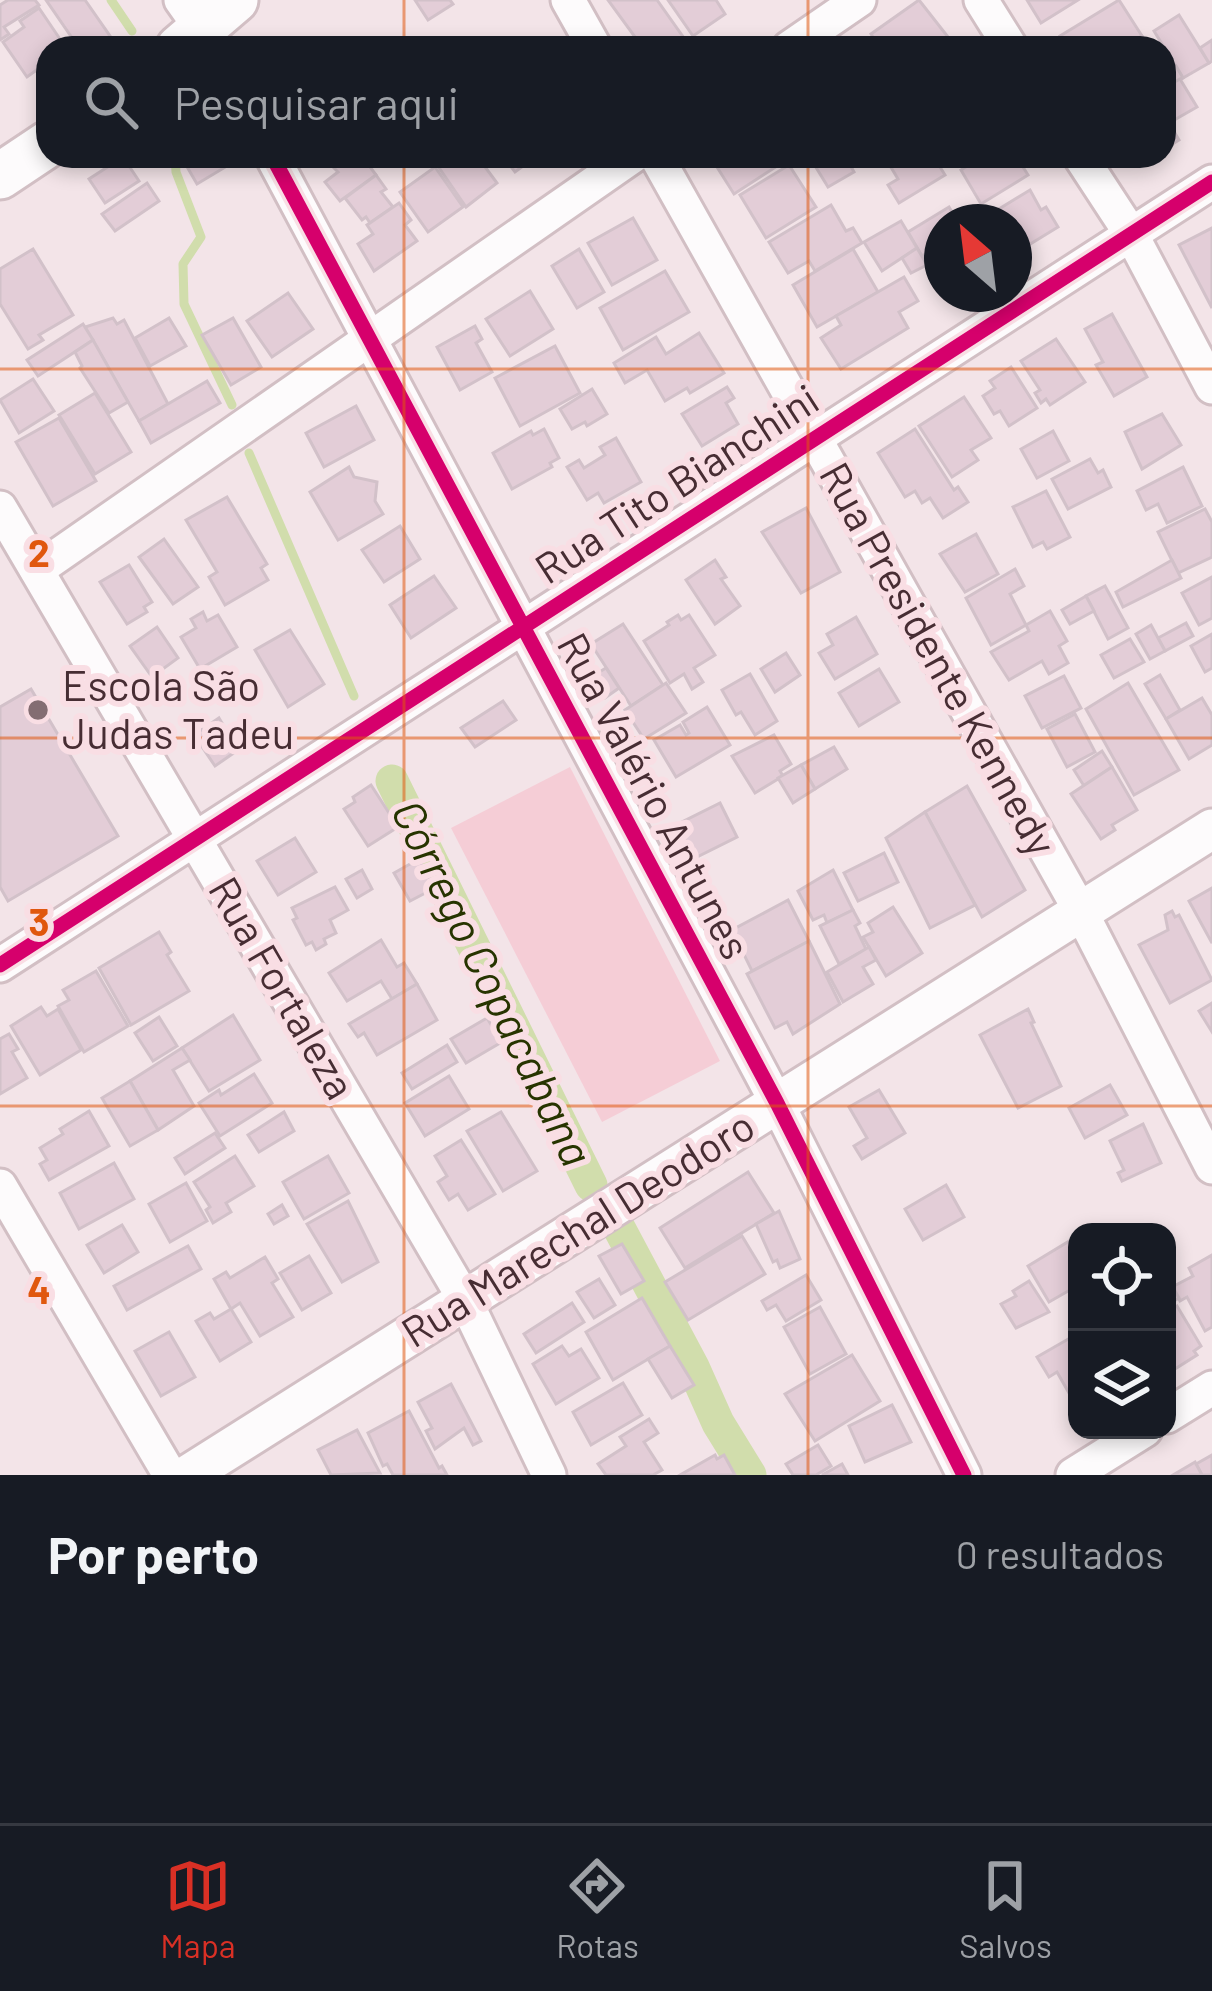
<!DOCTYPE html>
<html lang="pt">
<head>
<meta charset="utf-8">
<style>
	:root { --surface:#171b24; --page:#242831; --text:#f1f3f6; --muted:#9ea1a6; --line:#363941; --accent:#d93025 }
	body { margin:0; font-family:Barlow,sans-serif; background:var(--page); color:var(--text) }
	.controls { position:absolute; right:36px; bottom:36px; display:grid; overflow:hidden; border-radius:24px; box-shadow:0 6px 18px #0003 }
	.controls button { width:108px; height:108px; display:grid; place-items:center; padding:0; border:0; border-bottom:3px solid var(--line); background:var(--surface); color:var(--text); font:60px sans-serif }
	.compass { position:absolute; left:924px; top:204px; width:108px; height:108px; border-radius:50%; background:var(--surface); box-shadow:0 6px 18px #0003; rotate:332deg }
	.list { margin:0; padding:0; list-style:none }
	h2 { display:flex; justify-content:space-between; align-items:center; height:156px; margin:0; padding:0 48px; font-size:51px }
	h2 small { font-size:39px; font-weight:400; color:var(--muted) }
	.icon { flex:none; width:66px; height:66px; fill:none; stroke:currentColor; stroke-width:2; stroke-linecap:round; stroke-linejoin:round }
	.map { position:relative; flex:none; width:1212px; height:1475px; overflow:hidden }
	.search { position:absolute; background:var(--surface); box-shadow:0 6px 18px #0003; left:36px; right:36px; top:36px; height:132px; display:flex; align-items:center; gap:30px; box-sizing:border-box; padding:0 42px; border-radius:36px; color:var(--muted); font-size:45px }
	.sheet { height:348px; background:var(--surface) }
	nav { display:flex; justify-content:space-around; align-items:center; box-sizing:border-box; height:168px; border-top:3px solid var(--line); background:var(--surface); font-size:33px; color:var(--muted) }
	nav a { display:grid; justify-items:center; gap:6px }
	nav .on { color:var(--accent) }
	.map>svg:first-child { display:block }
	.green { fill:#f5cdd6 }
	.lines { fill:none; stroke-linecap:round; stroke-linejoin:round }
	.stream { stroke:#d1ddac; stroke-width:9 }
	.canal { stroke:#d1ddac; stroke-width:33 }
	.building { fill:#e3cdd7; stroke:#d2c1c9; stroke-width:3 }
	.minor-casing { stroke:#d2bfc4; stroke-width:39 }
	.tertiary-casing { stroke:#d2bfc4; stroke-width:45 }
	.secondary-casing { stroke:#d2bfc4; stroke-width:51 }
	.minor { stroke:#fdfbfc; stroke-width:33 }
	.tertiary { stroke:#fdfbfc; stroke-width:39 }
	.secondary { stroke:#fdfbfc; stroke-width:45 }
	.cycleway-casing { stroke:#f9dee4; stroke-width:22 }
	.cycleway { stroke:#d6006c; stroke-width:15 }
	.grid { fill:none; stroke:#e0570e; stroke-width:3; stroke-opacity:0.55 }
	.poi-dot { fill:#836d72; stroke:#f9dee4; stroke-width:4.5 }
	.labels { text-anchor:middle; stroke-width:12; stroke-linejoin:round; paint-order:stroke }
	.street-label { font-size:42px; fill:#472d33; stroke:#f9dee4 }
	.poi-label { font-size:42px; fill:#472d33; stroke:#f9dee4; text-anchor:start }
	.water-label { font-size:45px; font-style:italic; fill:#273400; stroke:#f9dee4 }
	.grid-label { font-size:39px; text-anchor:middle; font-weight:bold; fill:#e0570e; stroke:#f9dee4; stroke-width:12; stroke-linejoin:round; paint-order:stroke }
</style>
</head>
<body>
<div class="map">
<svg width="1212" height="1475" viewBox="0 0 1212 1475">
	<rect width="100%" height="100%" fill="#f3e4e8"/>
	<!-- green -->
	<path class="green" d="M570 767 720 1061 602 1122 451 828Z"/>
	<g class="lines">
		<!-- stream -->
		<g class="stream">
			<path d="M111 0 132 31"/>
			<path d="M175 156 176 172 201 237 183 264 184 304 232 405"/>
			<path d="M249 453 354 696"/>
		</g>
		<!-- canal -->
		<g class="canal">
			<path d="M392 781 591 1185"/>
			<path d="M619 1228 693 1367 718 1423 750 1475"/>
		</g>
	</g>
	<!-- building -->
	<g class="building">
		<path d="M8 0H35L39 5 4 27 9 34 0 40V5Z"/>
		<path d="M46 0H85L110 36 93 48H79Z"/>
		<path d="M415 0H450L453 4 428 20Z"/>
		<path d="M608 0H657L691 48H643Z"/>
		<path d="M668 0H716L725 14 693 36Z"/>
		<path d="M919 0 948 37 933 48H880L871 34Z"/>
		<path d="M1027 0H1078L1041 23Z"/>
		<path d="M1119 0 1142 36 1123 48H1068L1060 36Z"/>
		<path d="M39 8 66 48H48L45 80 38 69 27 77 3 42 24 27 20 21Z"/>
		<path d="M1179 15 1209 63 1183 78 1154 31Z"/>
		<path d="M1142 36 1149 48H1123Z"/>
		<path d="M1212 40V61L1209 63 1200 48Z"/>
		<path d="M1176 66 1183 78 1164 88V72Z"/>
		<path d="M1180 79 1197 107 1169 123 1179 140 1164 149V88Z"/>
		<path d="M200 156H235L237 160 197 184 186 165Z"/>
		<path d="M347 156H362L376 175 340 201 325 182 338 172 333 167Z"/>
		<path d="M431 156H477L497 183 466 207Z"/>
		<path d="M503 156H537L515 172Z"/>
		<path d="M710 156H770L777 166 734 194Z"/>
		<path d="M809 156H845L854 172 828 187Z"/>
		<path d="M902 156H933L945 175 899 203 888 185 898 179 889 164Z"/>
		<path d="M983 156H1016L1028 175 981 204 961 170Z"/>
		<path d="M123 157 139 181 105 203 89 179Z"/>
		<path d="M789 165 816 207 766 238 740 195Z"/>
		<path d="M435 167 463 207 428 232 400 192Z"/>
		<path d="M376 175 386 189 381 192 393 207 370 223 366 217 362 220 345 198Z"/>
		<path d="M147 183 159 201 115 231 102 214Z"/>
		<path d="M1030 190 1041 210 1046 207 1058 227 1014 254V222H990L986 217Z"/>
		<path d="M399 203 411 220 405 225 417 241 374 271 358 244 373 234 367 225Z"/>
		<path d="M831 205 846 231 853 228 862 243 815 271 809 261 788 273 769 242Z"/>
		<path d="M949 207 958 222H942V244L922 256 908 232Z"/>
		<path d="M633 218 657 260 612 285 588 243Z"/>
		<path d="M901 221 917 248 882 271 864 242Z"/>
		<path d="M1212 228V308L1179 245Z"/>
		<path d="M917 248 927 265 911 273 902 258Z"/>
		<path d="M33 249 73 315 39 335 43 340 28 349 0 304V269Z"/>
		<path d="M579 249 604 292 577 308 552 266Z"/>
		<path d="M853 249 878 292 817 327 793 285Z"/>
		<path d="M665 271 689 312 623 350 600 308Z"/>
		<path d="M904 277 918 301 899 312 908 328 841 369 821 338 841 325 836 316Z"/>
		<path d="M530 291 553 329 510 356 486 319Z"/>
		<path d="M288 293 313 329 272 357 247 321Z"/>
		<path d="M1112 314 1147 377 1114 396 1096 365 1103 362 1085 329Z"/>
		<path d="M113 318 117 324 124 320 168 404 139 421 85 327Z"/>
		<path d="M169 318 186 346 150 366 135 338Z"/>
		<path d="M233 318 261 367 231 385 202 335Z"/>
		<path d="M83 324 93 340 38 376 27 360Z"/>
		<path d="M475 326 482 339 476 343 492 372 460 390 437 347Z"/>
		<path d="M699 333 724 373 690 393 687 388 665 401 647 370 625 383 614 363 656 337 666 354Z"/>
		<path d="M1056 339 1085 382 1050 405 1046 399 1041 403 1035 393 1040 390 1021 361Z"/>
		<path d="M93 340 128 402 109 413 80 368 82 366 75 352Z"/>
		<path d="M555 346 580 393 520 426 495 378Z"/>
		<path d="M1011 367 1037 408 1009 426 1000 411 994 414 983 396 995 388 990 381Z"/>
		<path d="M33 379 54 411 19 433 0 400Z"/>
		<path d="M207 381 220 403 151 443 139 421Z"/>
		<path d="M727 387 734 398 726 403 738 424 702 446 682 414Z"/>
		<path d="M592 389 607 414 587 426 585 422 572 429 560 409Z"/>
		<path d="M95 393 131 452 95 474 59 415Z"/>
		<path d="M964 397 991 438 971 450 978 460 952 477 919 426Z"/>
		<path d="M356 406 374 440 324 467 306 433Z"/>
		<path d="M1162 414 1181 445 1142 469 1125 432Z"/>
		<path d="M59 418 96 481 53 506 16 442Z"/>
		<path d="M544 429 559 458 550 463 552 467 512 489 493 453 531 431 533 435Z"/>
		<path d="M915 429 954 490 958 487 968 502 943 518 930 498 922 503 915 491 905 497 878 453Z"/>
		<path d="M1053 431 1069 461 1037 478 1021 449Z"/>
		<path d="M616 438 641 482 604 503 598 493 587 500 567 467 579 460 584 468 605 455 600 447Z"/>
		<path d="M1090 459 1098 473 1103 470 1111 487 1068 509 1052 479Z"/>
		<path d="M349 467 354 477 377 482 375 501 383 514 338 540 310 492Z"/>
		<path d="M1183 467 1202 506 1167 523 1158 504 1146 510 1137 491Z"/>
		<path d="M1046 491 1070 537 1047 549 1043 542 1033 547 1013 507Z"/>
		<path d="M227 497 267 564 261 568 268 580 225 605 209 577 217 572 186 520Z"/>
		<path d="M806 508 840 572 801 593 762 532Z"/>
		<path d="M1205 509 1212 522V557L1178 573 1158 532Z"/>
		<path d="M400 526 420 559 384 582 362 550Z"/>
		<path d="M976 534 998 574 965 592 940 554Z"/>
		<path d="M164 539 198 587 173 604 139 557Z"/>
		<path d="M715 560 726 577 721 579 740 606 715 624 686 580Z"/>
		<path d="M1172 560 1181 578 1123 607 1116 592Z"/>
		<path d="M129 565 152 602 144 607 147 612 127 624 100 582Z"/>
		<path d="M1015 569 1024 586 1010 594 1026 625 991 645 966 598Z"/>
		<path d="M434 576 456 608 411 638 390 605Z"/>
		<path d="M1212 577V618L1199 625 1182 593Z"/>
		<path d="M1105 586 1128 628 1108 639 1086 596Z"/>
		<path d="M1086 596 1094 611 1070 624 1062 610Z"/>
		<path d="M1050 611 1067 641 1059 646 1068 663 1049 674 1042 661 1009 680 991 652 1029 631 1026 625Z"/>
		<path d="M203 612 207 621 218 615 237 647 200 669 181 637 196 628 191 619Z"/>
		<path d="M678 615 681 620 689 615 715 655 694 668 703 682 692 689 684 674 670 683 644 641 669 625 667 622Z"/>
		<path d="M856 617 877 654 835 679 819 653 833 645 827 634Z"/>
		<path d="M1186 623 1193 636 1165 651 1158 638Z"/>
		<path d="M623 624 663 685 631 706 591 644Z"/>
		<path d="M1151 625 1165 651 1150 659 1136 634Z"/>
		<path d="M157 627 178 658 152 677 130 646Z"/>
		<path d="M290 630 324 684 288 707 255 650Z"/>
		<path d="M1212 634V668L1205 672 1191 646Z"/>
		<path d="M1130 639 1144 662 1114 678 1101 655Z"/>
		<path d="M786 653 800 675 775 692 761 669Z"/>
		<path d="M606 668 619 688 605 698 591 677Z"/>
		<path d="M879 669 899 702 859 726 839 693Z"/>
		<path d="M750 674 777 721 755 735 741 712 736 715 722 690Z"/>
		<path d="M1160 675 1180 710 1166 719 1145 684Z"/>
		<path d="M1064 676 1081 708 1042 728 1025 696Z"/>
		<path d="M666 683 686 713 644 739 625 710Z"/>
		<path d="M1128 683 1179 770 1134 795 1086 709Z"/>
		<path d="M31 689 118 836 8 901 0 887V707Z"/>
		<path d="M1202 698 1212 715V745L1189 759 1166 719Z"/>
		<path d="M503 701 516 720 475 747 461 728Z"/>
		<path d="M707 707 730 745 676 777 654 740 680 725 686 735 689 733 683 722Z"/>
		<path d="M1075 714 1095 752 1067 767 1047 729Z"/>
		<path d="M219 718 238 750 215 766 194 735Z"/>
		<path d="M774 735 791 764 780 771 783 776 755 793 732 756Z"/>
		<path d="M834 747 847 769 815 789 801 765Z"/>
		<path d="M1102 751 1112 767 1084 786 1074 770Z"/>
		<path d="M801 765 815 789 793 803 778 778Z"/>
		<path d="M1112 767 1137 810 1112 825 1115 830 1101 839 1071 794Z"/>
		<path d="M371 785 398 827 368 846 344 809 355 802 353 797Z"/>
		<path d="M967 786 1025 890 982 917 925 812Z"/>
		<path d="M720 803 737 837 695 858 678 824Z"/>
		<path d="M925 812 975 905 930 928 886 838Z"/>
		<path d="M295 838 316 872 278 895 257 861Z"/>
		<path d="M884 853 898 882 858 901 844 873Z"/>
		<path d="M419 859 435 888 410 901 394 873Z"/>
		<path d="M362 870 372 889 357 898 346 879Z"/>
		<path d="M833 870 853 910 827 923 824 915 813 920 798 891Z"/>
		<path d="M335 887 348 910 330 920 336 933 324 939 326 944 316 950 312 942 306 945 293 920 297 918 292 908Z"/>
		<path d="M1212 888V943L1189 901Z"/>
		<path d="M788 900 809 941 752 971 732 930Z"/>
		<path d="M893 907 922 953 886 976 863 937 873 932 868 923Z"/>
		<path d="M853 910 860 923 855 926 866 949 839 964 820 926Z"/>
		<path d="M1172 911 1175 917 1179 915 1212 980 1170 1003 1139 945 1168 930 1165 915Z"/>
		<path d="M159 932 171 952 167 955 189 991 131 1025 99 968Z"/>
		<path d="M381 940 397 967 404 963 417 984 392 999 381 981 347 1001 329 973Z"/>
		<path d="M809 941 840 1004 793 1034 787 1022 775 1028 747 974Z"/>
		<path d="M869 947 876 960 863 967 873 984 843 1002 827 972Z"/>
		<path d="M96 971 128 1026 84 1052 58 1006 69 1000 63 990Z"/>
		<path d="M417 984 437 1020 377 1055 364 1033 358 1037 349 1024Z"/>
		<path d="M1212 1003V1032L1199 1011Z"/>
		<path d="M41 1007 47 1016 58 1009 81 1050 40 1075 11 1026Z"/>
		<path d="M1028 1009 1034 1022 1031 1023 1061 1086 1018 1108 980 1035Z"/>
		<path d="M233 1015 260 1060 209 1091 182 1048Z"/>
		<path d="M159 1017 177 1046 153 1061 135 1033Z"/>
		<path d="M487 1018 493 1028 499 1024 507 1039 466 1063 451 1039Z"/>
		<path d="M9 1034 18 1049 12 1052 27 1078 0 1094V1039Z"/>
		<path d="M447 1045 457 1062 412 1089 402 1073Z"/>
		<path d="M182 1048 190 1060 173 1070 194 1106 158 1130 130 1081Z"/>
		<path d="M254 1074 272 1103 220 1136 199 1103 219 1090 221 1095Z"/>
		<path d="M449 1076 469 1109 425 1136 405 1103Z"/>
		<path d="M130 1081 158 1130 130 1146 102 1098Z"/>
		<path d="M1110 1085 1127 1115 1085 1138 1069 1108Z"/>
		<path d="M879 1090 905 1133 862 1159 854 1146 867 1138 849 1107Z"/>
		<path d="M89 1111 109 1146 49 1180 40 1164 47 1160 40 1148 63 1134 60 1129Z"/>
		<path d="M284 1112 294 1131 259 1152 248 1135Z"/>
		<path d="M501 1112 537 1171 503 1191 467 1131Z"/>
		<path d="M1143 1124 1161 1163 1122 1181 1118 1173 1124 1170 1110 1141Z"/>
		<path d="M215 1133 225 1148 185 1174 175 1158Z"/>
		<path d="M461 1140 495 1194 468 1210 458 1194 449 1200 438 1182 447 1176 435 1156Z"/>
		<path d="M235 1156 254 1186 226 1203 231 1212 213 1223 206 1210 210 1207 194 1182Z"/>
		<path d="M328 1156 349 1193 304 1219 283 1182Z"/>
		<path d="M114 1163 134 1199 79 1229 60 1193Z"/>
		<path d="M748 1172 774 1213 685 1268 660 1228Z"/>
		<path d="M186 1183 207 1221 170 1242 149 1204Z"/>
		<path d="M946 1185 964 1217 923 1240 905 1209Z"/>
		<path d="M348 1201 378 1262 342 1282 307 1224Z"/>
		<path d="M282 1205 288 1216 274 1224 268 1214Z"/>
		<path d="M779 1211 800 1259 780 1268 777 1260 773 1262 756 1224Z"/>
		<path d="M122 1225 138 1252 104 1273 87 1245Z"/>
		<path d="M742 1236 765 1274 688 1320 665 1282Z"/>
		<path d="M1076 1237 1077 1286 1049 1302 1028 1266Z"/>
		<path d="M622 1244 644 1281 621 1294 599 1256Z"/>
		<path d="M188 1246 201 1269 127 1310 114 1286Z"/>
		<path d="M1212 1255V1327L1205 1331 1187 1297 1180 1301 1172 1287 1193 1276 1189 1268Z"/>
		<path d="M309 1256 331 1293 302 1310 280 1273Z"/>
		<path d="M265 1257 278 1279 272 1283 293 1317 260 1336 240 1303 231 1309 214 1279 226 1272 230 1278Z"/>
		<path d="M806 1275 821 1300 786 1321 776 1305 767 1310 762 1301Z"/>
		<path d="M1167 1277 1179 1298 1167 1305Z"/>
		<path d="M599 1279 615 1305 594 1318 577 1292Z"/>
		<path d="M1029 1281 1049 1312 1016 1328 1001 1304 1016 1296 1013 1291Z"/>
		<path d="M642 1298 670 1346 613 1380 586 1332Z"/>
		<path d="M572 1303 584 1322 536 1353 524 1334Z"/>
		<path d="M1177 1306 1201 1346 1194 1351 1197 1355 1167 1374V1312Z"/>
		<path d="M820 1307 846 1354 810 1374 784 1327Z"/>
		<path d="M231 1309 251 1342 220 1361 196 1321 210 1313 214 1319Z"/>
		<path d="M169 1332 195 1377 161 1396 135 1351Z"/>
		<path d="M1077 1334V1407L1057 1372 1049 1377 1037 1357Z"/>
		<path d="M562 1346 569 1356 581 1349 599 1378 556 1404 533 1364Z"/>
		<path d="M670 1346 694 1385 672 1398 648 1359Z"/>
		<path d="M852 1355 880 1401 815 1441 785 1394Z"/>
		<path d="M623 1383 642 1415 591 1445 573 1412Z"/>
		<path d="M451 1384 481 1441 473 1445 464 1428 435 1449 426 1431 432 1428 418 1402Z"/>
		<path d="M892 1405 911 1442 865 1462 849 1426Z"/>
		<path d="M409 1411 439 1468 442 1466 447 1475H393L387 1464 383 1466 368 1433Z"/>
		<path d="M649 1419 658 1433 644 1442 662 1470 653 1475H606L598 1464 626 1446 620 1437Z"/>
		<path d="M357 1430 380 1473 331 1475 318 1450Z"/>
		<path d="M818 1445 831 1466 816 1475H793L786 1464Z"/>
		<path d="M715 1455 717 1459 724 1455 735 1475H680Z"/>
		<path d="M1212 1455V1475H1202L1196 1464Z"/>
		<path d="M1195 1462 1202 1475H1173Z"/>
		<path d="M842 1464 848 1475H822Z"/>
	</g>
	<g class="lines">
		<defs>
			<g id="minor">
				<path d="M181 0 215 48"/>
				<path d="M568 0 595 48"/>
				<path d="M981 0 1011 48"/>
				<path d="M789 48 859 0"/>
				<path d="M272 156 777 1103 964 1475"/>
				<path d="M656 156 1081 912 1212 1167"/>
				<path d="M1080 156 1131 234 1212 387"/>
				<path d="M0 508 465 1300 549 1475"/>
				<path d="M37 570 633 156"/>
				<path d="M0 965 1212 182"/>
				<path d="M0 1186 170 1475"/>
				<path d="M1167 1416 1212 1388"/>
				<path d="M1073 1475 1145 1430"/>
			</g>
			<path id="tertiary" d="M188 1475 1212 829"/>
			<g id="secondary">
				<path d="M179 48 235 0"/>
				<path d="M0 176 48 144"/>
			</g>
		</defs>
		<!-- minor casing -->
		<use href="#minor" class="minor-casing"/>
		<!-- tertiary casing -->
		<use href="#tertiary" class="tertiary-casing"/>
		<!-- secondary casing -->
		<use href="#secondary" class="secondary-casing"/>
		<!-- minor -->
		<use href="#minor" class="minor"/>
		<!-- tertiary -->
		<use href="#tertiary" class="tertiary"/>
		<!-- secondary -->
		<use href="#secondary" class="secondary"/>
		<defs>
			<g id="cycleway">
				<path d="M272 156 777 1103 964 1475"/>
				<path d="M0 965 1212 182"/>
			</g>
		</defs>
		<!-- cycleway casing -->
		<use href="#cycleway" class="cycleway-casing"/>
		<!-- cycleway -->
		<use href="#cycleway" class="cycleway"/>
	</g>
	<!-- grid -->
	<path class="grid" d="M404 0V48M808 0V48M404 156V1475M808 156V1475M0 369H1212M0 738H1212M0 1106H1212"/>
	<!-- markers -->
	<circle class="poi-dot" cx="38" cy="710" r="12"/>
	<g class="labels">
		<!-- street labels -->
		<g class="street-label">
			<text transform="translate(677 484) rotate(-33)" y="15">Rua Tito Bianchini</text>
			<text transform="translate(938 659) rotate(61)" y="15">Rua Presidente Kennedy</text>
			<text transform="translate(654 796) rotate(62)" y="15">Rua Valério Antunes</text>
			<text transform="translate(282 988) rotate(60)" y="15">Rua Fortaleza</text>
			<text transform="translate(578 1229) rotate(-32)" y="15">Rua Marechal Deodoro</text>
		</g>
		<!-- poi labels -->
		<g class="poi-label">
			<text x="62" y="701">Escola São<tspan x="62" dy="48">Judas Tadeu</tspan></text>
		</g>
		<!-- water labels -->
		<g class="water-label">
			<text transform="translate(492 983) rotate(64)" y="16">Córrego Copacabana</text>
		</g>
	</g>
	<g class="grid-label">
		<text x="39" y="567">2</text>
		<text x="39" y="936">3</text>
		<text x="39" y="1304">4</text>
	</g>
</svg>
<div class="controls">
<button><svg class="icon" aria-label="locate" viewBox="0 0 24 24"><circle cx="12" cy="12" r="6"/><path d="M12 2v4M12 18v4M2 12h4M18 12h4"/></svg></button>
<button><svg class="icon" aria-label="layers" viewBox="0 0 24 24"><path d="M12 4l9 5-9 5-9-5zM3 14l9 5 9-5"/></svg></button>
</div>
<svg class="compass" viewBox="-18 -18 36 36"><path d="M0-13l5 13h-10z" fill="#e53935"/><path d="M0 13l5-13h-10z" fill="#9ea1a6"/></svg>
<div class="search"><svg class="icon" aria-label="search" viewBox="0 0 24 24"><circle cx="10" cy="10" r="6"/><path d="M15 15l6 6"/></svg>Pesquisar aqui</div>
</div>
<section class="sheet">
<h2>Por perto<small>0 resultados</small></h2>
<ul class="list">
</ul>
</section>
<nav>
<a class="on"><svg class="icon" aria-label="map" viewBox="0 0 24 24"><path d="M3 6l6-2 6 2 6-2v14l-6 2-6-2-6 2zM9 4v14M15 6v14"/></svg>Mapa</a>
<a><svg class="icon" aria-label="directions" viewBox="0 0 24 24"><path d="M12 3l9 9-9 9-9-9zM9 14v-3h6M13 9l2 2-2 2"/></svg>Rotas</a>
<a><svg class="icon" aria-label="saved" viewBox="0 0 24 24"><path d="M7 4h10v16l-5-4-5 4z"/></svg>Salvos</a>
</nav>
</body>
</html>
